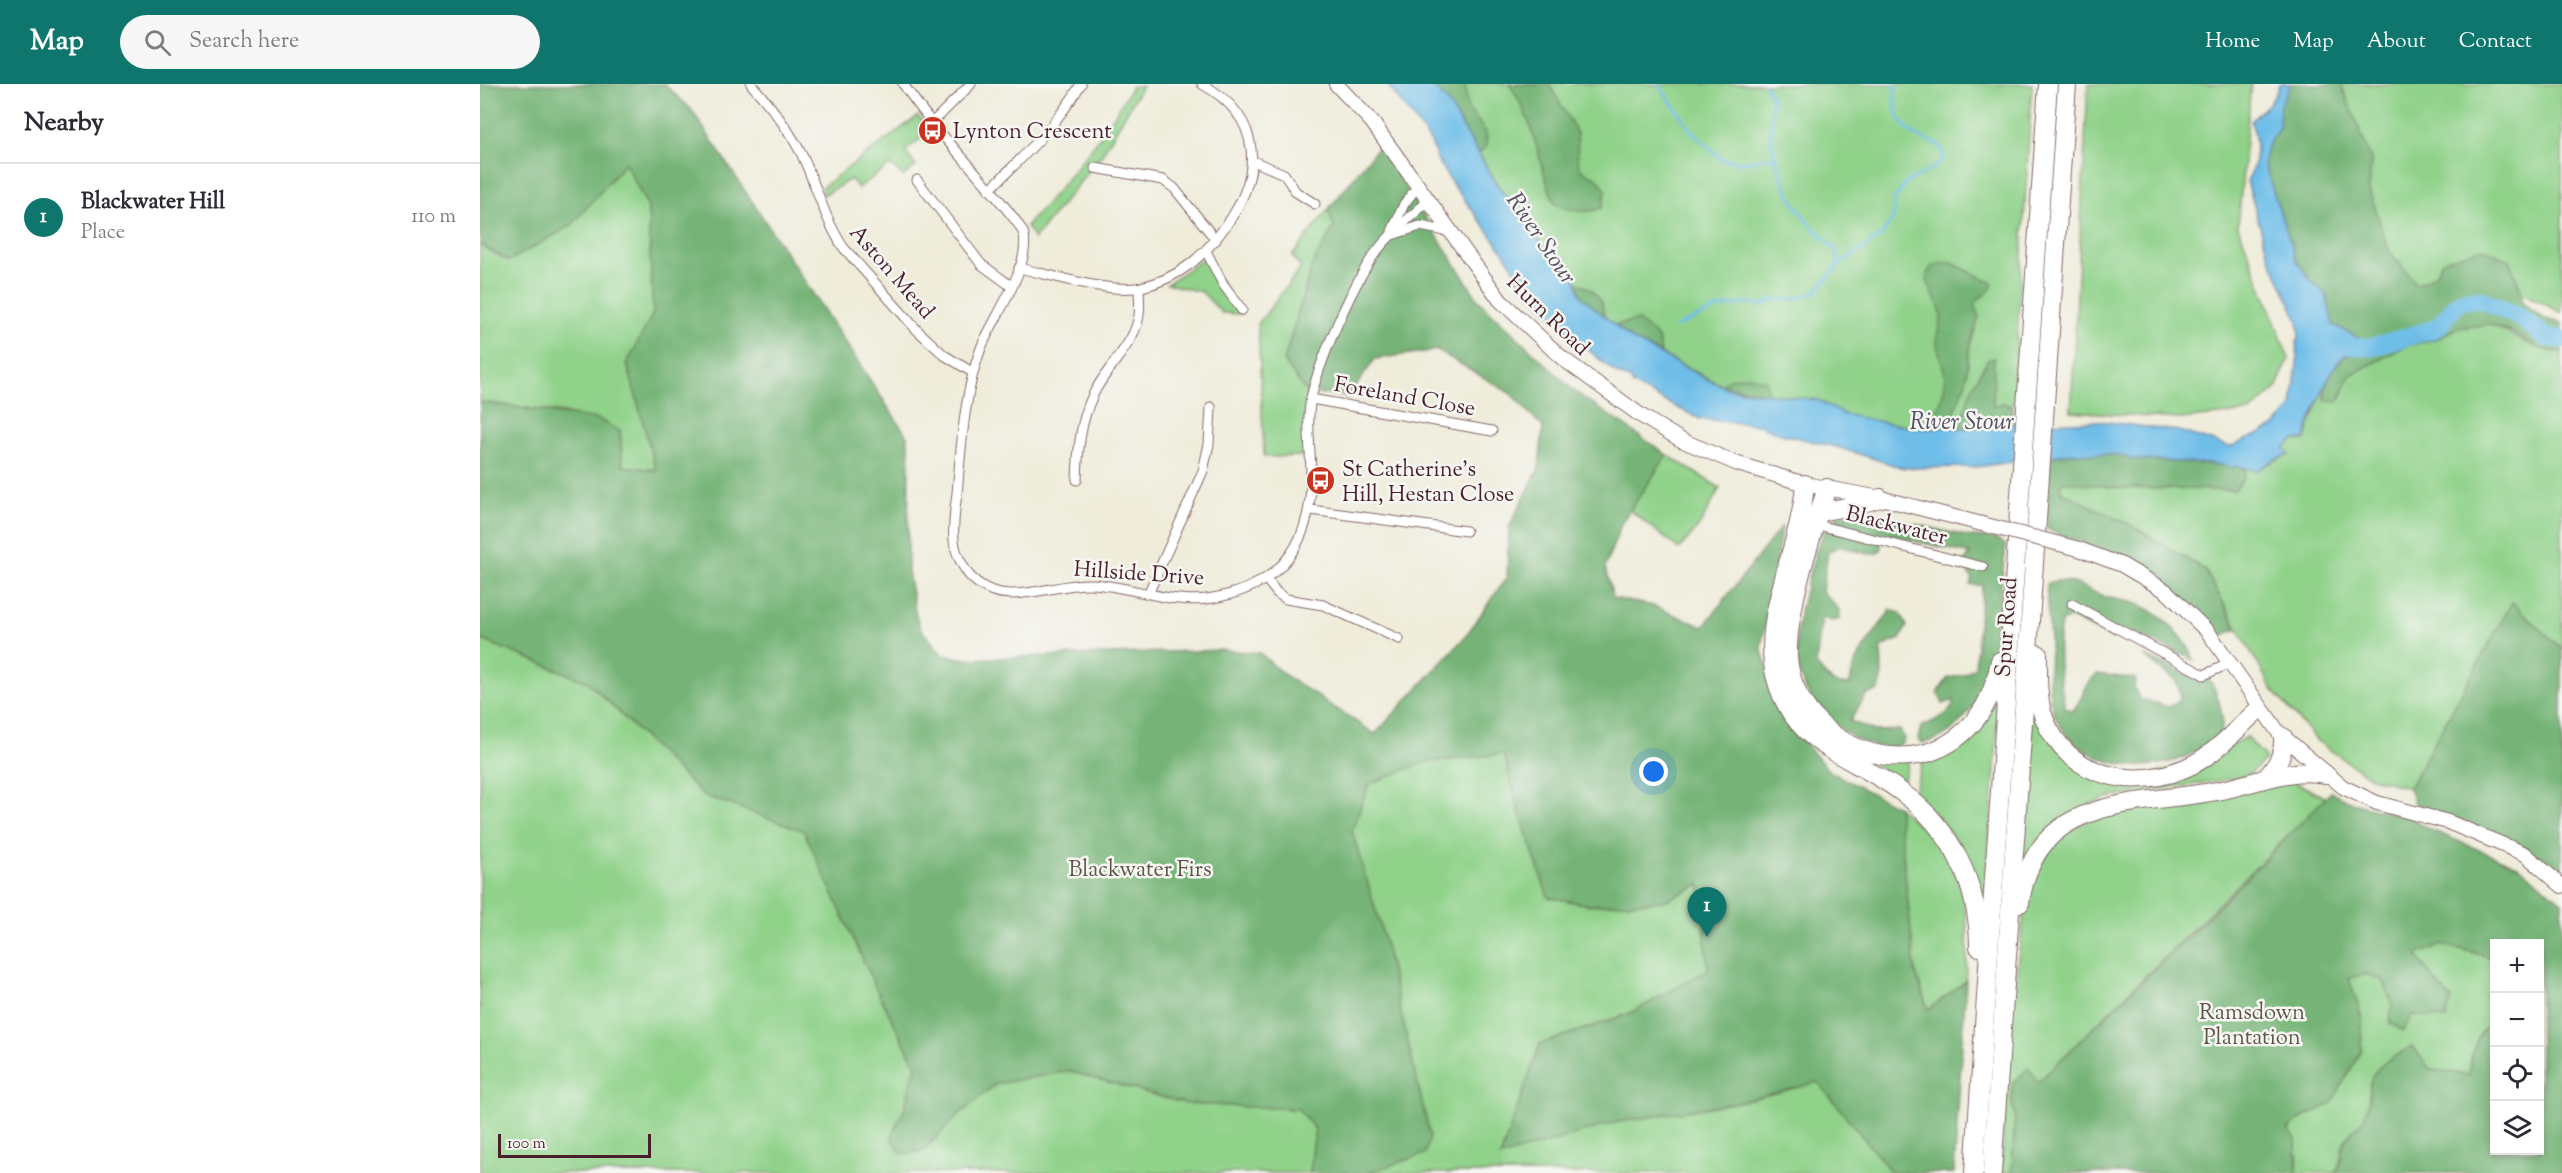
<!DOCTYPE html>
<html lang="en">
<head>
<meta charset="utf-8">
<style>
	:root { --surface:#fff; --page:#f7f7f7; --text:#2b2b33; --muted:#7c7c81; --line:#e1e1e2; --accent:#0f766e }
	body { margin:0; font-family:"Sorts Mill Goudy",serif; background:var(--page); color:var(--text) }
	.controls { position:absolute; right:18px; bottom:18px; display:grid; overflow:hidden; border-radius:0px; box-shadow:0 3px 9px #0003 }
	.controls button { width:54px; height:54px; display:grid; place-items:center; padding:0; border:0; border-bottom:2px solid var(--line); background:var(--surface); color:var(--text); font:30px sans-serif }
	.scale { position:absolute; left:18px; bottom:15px; width:153px; box-sizing:border-box; padding-left:6px; border:3px solid #4a1f2b; border-top:0; font-size:16px; line-height:21px; white-space:nowrap; color:#4a1f2b; -webkit-text-stroke:4px #f6f6f2; paint-order:stroke }
	.you { position:absolute; left:1174px; top:688px; width:21px; height:21px; margin:-15px; border:4px solid #fff; border-radius:50%; background:#1a73e8; box-shadow:0 0 0 9px #1a73e833 }
	.badge { display:grid; place-items:center; width:39px; height:39px; border-radius:50%; background:var(--accent); color:#fff; font-size:20px; font-weight:700 }
	.pin { position:absolute; translate:-50% -50px; filter:drop-shadow(0 2px 3px #0008) }
	.pin::after { content:''; position:absolute; top:32px; width:21px; height:18px; background:inherit; clip-path:polygon(0 0,100% 0,50% 100%) }
	.list { margin:0; padding:0; list-style:none }
	h2 { display:flex; justify-content:space-between; align-items:center; height:78px; margin:0; padding:0 24px; font-size:26px }
	h2 small { font-size:20px; font-weight:400; color:var(--muted) }
	.list li { display:grid; grid-template-columns:39px 1fr auto; gap:18px; align-items:center; box-sizing:border-box; height:108px; padding:0 24px; border-top:2px solid var(--line) }
	.list b { display:block; font-size:22px; white-space:nowrap }
	.list p { margin:0; font-size:20px; white-space:nowrap; color:var(--muted) }
	.list em { font-size:20px; font-style:normal; color:var(--muted) }
	.icon { flex:none; width:33px; height:33px; fill:none; stroke:currentColor; stroke-width:2; stroke-linecap:round; stroke-linejoin:round }
	.map { position:relative; flex:none; width:2082px; height:1089px; overflow:hidden }
	header { display:flex; align-items:center; gap:36px; box-sizing:border-box; height:84px; padding:0 30px; background:var(--accent); color:#fff }
	header strong { font-size:28px }
	nav { display:flex; gap:33px; margin-inline-start:auto; font-size:21px }
	.search { width:420px; height:54px; background:var(--page); display:flex; align-items:center; gap:15px; box-sizing:border-box; padding:0 21px; border-radius:33px; color:var(--muted); font-size:22px }
	main { display:flex }
	aside { flex:1; background:var(--surface) }
	.map>svg:first-child { display:block }
	.green { fill:#90d28a; stroke:#6d785a; stroke-width:1.5 }
	.forest { fill:#74b476; stroke:#5f6a50; stroke-width:1.5 }
	.water { fill:#6ebee9; stroke:#5c6e8a; stroke-width:1.5 }
	.lines { fill:none; stroke-linecap:round; stroke-linejoin:round }
	.stream { stroke:#6ebee9; stroke-width:3 }
	.river { stroke:#6ebee9; stroke-width:18 }
	.street-casing { stroke:#846768; stroke-width:11 }
	.secondary-casing { stroke:#846768; stroke-width:16 }
	.highway-casing { stroke:#846768; stroke-width:20 }
	.street { stroke:#fff; stroke-width:9 }
	.secondary { stroke:#fff; stroke-width:14 }
	.highway { stroke:#fff; stroke-width:18 }
	.secondary-bridge-casing { stroke:#846768; stroke-width:16; stroke-linecap:butt }
	.secondary-bridge { stroke:#fff; stroke-width:14 }
	.labels { text-anchor:middle; stroke-width:5; stroke-linejoin:round; paint-order:stroke }
	.poi-label { font-size:22px; fill:#4a1f2b; stroke:#f6f6f2; text-anchor:start }
	.street-label { font-size:22px; fill:#4a1f2b; stroke:#f6f6f2 }
	.park-label { font-size:22px; fill:#5f5548; stroke:#f6f6f2 }
	.water-label { font-size:24px; font-style:italic; fill:#554f64; stroke:#f6f6f2 }
</style>
</head>
<body>
<header>
<strong>Map</strong>
<div class="search"><svg class="icon" aria-label="search" viewBox="0 0 24 24"><circle cx="10" cy="10" r="6"/><path d="M15 15l6 6"/></svg>Search here</div>
<nav><a>Home</a><a>Map</a><a>About</a><a>Contact</a></nav>
</header>
<main>
<aside>
<h2>Nearby<small></small></h2>
<ul class="list">
<li><span class="badge">1</span><div><b>Blackwater Hill</b><p>Place</p></div><em>110 m</em></li>
</ul>
</aside>
<div class="map">
<svg width="2082" height="1089" viewBox="0 0 2082 1089">
	<rect width="100%" height="100%" fill="#f6f6f2"/>
	<filter id="ink" filterUnits="userSpaceOnUse"><feTurbulence type="fractalNoise" baseFrequency=".0167" numOctaves="2"/><feDisplacementMap in="SourceGraphic" scale="12" xChannelSelector="R" yChannelSelector="G"/><feConvolveMatrix kernelMatrix="1 2 1 2 8 2 1 2 1" color-interpolation-filters="sRGB"/></filter>
	<filter id="wash" filterUnits="userSpaceOnUse"><feTurbulence type="fractalNoise" baseFrequency=".008" numOctaves="4" result="noise"/><feDisplacementMap in="SourceGraphic" scale="24" xChannelSelector="R" yChannelSelector="G"/><feGaussianBlur stdDeviation="1.35" result="paint"/><feColorMatrix in="noise" values="0 0 0 0 0 0 0 0 0 0 0 0 0 0 0 0 0 1.4 0 .05"/><feComposite in="paint" operator="in"/></filter>
	<g filter="url(#wash)">
		<rect width="100%" height="100%" fill="#efecda"/>
		<!-- green -->
		<g class="green">
			<path d="M951 0H1552L1532 340 1446 345 1388 336 1363 330 1338 316 1249 305 1151 255 1101 212 1095 194 1083 177 1066 165 1019 103 968 17Z"/>
			<path d="M1608 0H1771L1758 142 1809 275 1795 306 1770 328 1700 335 1591 327Z"/>
			<path d="M1861 0H2082V229L2042 209 2029 176 1955 191 1937 201 1909 167 1889 106 1891 75Z"/>
			<path d="M652 2H662L621 72 554 155 546 142C587 98 623 54 652 2Z"/>
			<path d="M438 32 451 47 425 67 436 82 423 92 410 81 378 104 371 95 344 111 341 104Z"/>
			<path d="M145 79 168 123 173 230 147 279 176 386 143 382 140 347 85 329 0 318V161L29 177 92 141Z"/>
			<path d="M848 126 854 143 832 181 804 277 827 309 826 372 784 373 778 240 821 184 812 172Z"/>
			<path d="M725 173 761 230 742 229 722 208 687 200Z"/>
			<path d="M2009 240C2033 249 2056 269 2082 268V565L2032 519 1929 704 1888 692 1837 657 1792 605 1725 486 1654 443 1580 407 1581 397 1639 404 1755 406 1764 394 1765 385C1783 387 1793 375 1809 371L1804 364 1813 356H1825L1843 305 1846 317 1862 312 1869 292 1925 262 1959 254 1977 244Z"/>
			<path d="M1187 371 1240 404 1219 442 1199 465 1150 426Z"/>
			<path d="M0 555 108 598 223 711 324 746 396 904 436 982 424 1026 411 1055 478 1031 516 1000 588 987 708 1020 818 1025 835 1045 830 1089H0Z"/>
			<path d="M1520 616 1505 817H1500C1496 771 1463 740 1434 708L1443 677Z"/>
			<path d="M1551 623 1564 646 1647 699 1745 665 1767 653 1786 675 1771 689 1756 694 1632 713 1611 719 1540 783Z"/>
			<path d="M1361 660 1429 677 1424 695 1418 696Z"/>
			<path d="M1024 670 1035 715 1068 813 1110 821 1184 817 1221 800 1228 886 1151 929 1060 960 1133 1039 1259 1018 1338 998 1412 1089H887L950 1052 901 844 872 747 888 700 945 678Z"/>
			<path d="M1811 696 1846 714 1557 999 1549 984 1532 1021 1535 1029 1532 1089H1521L1532 918 1546 816 1550 799 1575 754 1621 729Z"/>
			<path d="M1418 723C1433 737 1452 751 1464 768 1490 805 1489 854 1486 897L1448 926 1435 886Z"/>
			<path d="M1961 860 2014 874V934C1996 951 1991 967 1989 991L1950 986 1890 999C1890 1010 1890 1027 1883 1036 1878 1044 1869 1048 1865 1058 1859 1070 1865 1073 1855 1089H1817L1818 1071 1808 1046 1820 1035 1851 1020 1881 967 1882 934 1868 894 1888 890 1904 897 1912 921 1910 939 1932 930 1966 935 1971 915 1953 895 1937 871Z"/>
		</g>
		<!-- forest -->
		<g class="forest">
			<path d="M0 0H184L211 25 427 352 429 365 428 488 435 527 440 544 463 571 486 575 742 566 780 569 803 590 895 650 985 553 1027 493 1029 443 1059 384 1063 343 1030 309 957 266 895 275 869 312 827 309 804 277 832 181 854 143 848 126 899 62 999 217 1094 307 1187 371 1142 438 1125 483 1133 514 1174 522 1223 543 1302 442 1281 564 1304 635 1349 687 1418 723 1435 886 1448 926 1486 897 1474 1089H1412L1338 998 1259 1018 1133 1039 1020 1073 1060 960 1151 929 1228 886 1220 800 1184 817 1110 821 1068 813 1035 715 1024 670 945 678 889 700 872 747 901 844 950 1052 945 1070 887 1089H830L835 1045 818 1025 708 1020 588 987 516 1000 478 1031 443 1067 422 1070 411 1055 424 1026 436 982 396 904 324 747 223 711 108 598 0 555V318L118 335 140 347 143 382 176 386 147 279 173 229 168 123 145 79 92 141 29 177 0 161Z"/>
			<path d="M951 0H985L987 23 1006 48 1007 62 999 69 967 17Z"/>
			<path d="M1029 0H1069L1096 47C1100 60 1094 70 1101 86L1117 94 1126 106 1122 124C1103 130 1093 127 1075 120 1057 78 1056 38 1029 0Z"/>
			<path d="M1810 0H1861L1891 75 1889 106 1909 167 1937 201 1955 191 1962 177 2002 164 2029 176 2042 209V219L2065 235 2082 239V268L2060 265 2031 248 2009 240 1977 244 1959 254 1925 262 1869 292 1859 317H1846C1842 298 1853 284 1866 271L1895 269 1881 255 1853 241 1846 210 1831 197 1816 176 1784 80 1787 62 1799 43 1800 21Z"/>
			<path d="M1470 178 1512 199V204L1495 219 1499 233 1490 261 1486 297 1474 328 1478 332 1484 330C1488 311 1497 292 1508 276L1514 274 1513 322 1523 319 1533 323 1532 340C1502 345 1475 342 1446 345 1455 336 1466 307 1465 294 1465 281 1457 270 1457 257 1456 248 1462 239 1461 230 1461 216 1424 182 1470 178Z"/>
			<path d="M1097 199C1112 203 1124 215 1124 232L1101 212Z"/>
			<path d="M1157 236 1178 254 1181 270 1151 255 1136 241Z"/>
			<path d="M1269 292 1286 297 1288 310 1241 301 1251 294Z"/>
			<path d="M1595 369 1643 371 1650 375 1757 382 1765 385 1764 394 1755 406 1639 404 1582 397 1580 407 1654 443 1725 486 1757 545 1738 553C1711 524 1686 496 1650 477 1624 463 1593 458 1567 445L1570 373Z"/>
			<path d="M1390 430C1422 436 1454 445 1486 452 1501 455 1515 450 1526 462L1510 588C1501 616 1476 654 1443 659L1438 655 1441 643C1453 637 1473 631 1474 616L1463 620 1458 608 1468 594 1483 591 1495 583 1502 501H1490L1492 494 1482 481 1490 470 1398 448 1402 464 1398 469 1388 470 1359 462 1348 468 1342 507 1360 527V535L1351 537 1342 533 1336 580C1347 593 1352 603 1370 600 1372 573 1396 548 1411 526L1420 529 1427 542 1420 555 1401 563 1402 591 1399 606 1386 611 1370 637 1395 647 1420 646 1424 653 1423 659C1407 667 1394 663 1379 656 1367 651 1359 644 1349 635 1304 594 1314 549 1328 495 1335 470 1339 449 1359 431Z"/>
			<path d="M1575 497C1600 497 1602 504 1623 512 1634 516 1645 516 1655 519 1678 527 1707 553 1714 576L1647 546 1627 551 1590 534 1581 538C1576 566 1579 595 1585 623L1592 627C1604 615 1604 599 1617 590L1656 595 1654 604 1660 615 1690 623 1700 615C1701 589 1680 590 1665 572L1710 592 1730 597C1738 608 1747 640 1739 653 1735 658 1726 662 1720 665 1677 692 1611 688 1581 643 1564 620 1570 585 1570 559 1570 539 1565 520 1567 500Z"/>
			<path d="M2032 518 2082 565V791L2038 759 1934 719 1929 704Z"/>
			<path d="M1851 708 1876 720 1930 734 1949 745 2040 783 2082 818V1089H1855C1865 1074 1859 1072 1864 1059 1868 1048 1880 1043 1884 1034 1889 1024 1889 1013 1890 1002 1891 982 1917 971 1932 962L1951 986 1989 991C1991 967 1996 951 2014 934V1066H2060V860H2014V874L1962 860 1937 871 1953 895 1971 915 1966 935 1932 931 1923 947 1910 939 1912 921 1904 897 1888 890 1869 894 1882 934 1881 967 1851 1020 1820 1035 1808 1045 1816 1055 1817 1089H1532L1535 1029 1532 1021V999L1549 984 1558 998 1733 828Z"/>
		</g>
		<!-- water -->
		<path class="water" d="M907 0H951L967 17 1019 104 1066 165 1083 177 1095 194 1101 212 1151 255 1227 295 1249 305 1338 316 1363 330 1417 341 1446 345 1470 342 1483 345 1532 340 1619 337 1699 347 1750 363 1794 343 1812 323 1818 271 1816 260 1819 254 1818 237 1788 170 1767 97C1777 80 1779 57 1771 38 1782 24 1795 19 1799 0H1811L1800 21 1799 43 1787 62 1784 80 1816 176 1831 197 1846 210 1853 241 1881 255 1895 257V269C1887 269 1874 268 1866 271 1852 277 1828 340 1825 356H1813L1804 364 1810 371 1797 374 1777 387 1757 382 1750 384 1745 381 1650 375 1643 371 1595 369 1496 383 1423 384 1357 363 1301 350 1279 341 1220 335 1153 301 1151 296 1137 290 1093 253 1041 201 1032 181 1015 156 971 98 957 75 951 58Z"/>
		<g class="lines">
			<!-- stream -->
			<g class="stream">
				<path d="M1178 0 1211 46 1241 75 1261 78 1295 73"/>
				<path d="M1285 1 1292 13 1291 57 1300 89 1312 116 1326 136 1355 165 1358 175 1356 183"/>
				<path d="M1195 243 1238 224 1266 219 1283 221 1291 216 1315 215 1334 209 1359 181 1401 152 1413 135 1415 114 1427 98 1456 83 1464 73 1461 63C1454 58 1446 57 1439 53 1418 43 1412 22 1416 0"/>
			</g>
			<!-- river -->
			<path class="river" d="M1871 262 1892 263 1957 244 1974 223 1984 216 2000 215 2041 234 2067 254 2082 255"/>
		</g>
	</g>
	<g filter="url(#ink)">
		<g class="lines">
			<defs>
				<g id="street">
					<path d="M271 0C290 21 308 44 321 69 336 100 344 134 363 163L436 245 464 271 492 288"/>
					<path d="M423 0C433 14 443 28 454 41 469 60 541 136 544 151 550 184 514 233 501 264 485 307 482 353 478 398 477 416 472 437 474 456 475 468 482 482 489 491 523 529 571 498 612 500 650 502 690 520 727 515 798 505 832 463 831 392 831 367 826 339 831 314 839 278 867 215 886 183 901 157 926 137 948 117"/>
					<path d="M452 39 491 0"/>
					<path d="M773 77 804 90 816 108 835 120"/>
					<path d="M615 84 683 96 694 104 736 156"/>
					<path d="M437 96 501 180 531 202"/>
					<path d="M509 106C542 74 577 41 601 0"/>
					<path d="M912 147 924 120 938 102"/>
					<path d="M912 151 940 142 971 148"/>
					<path d="M726 167 743 200 762 226"/>
					<path d="M539 184C571 191 632 210 661 203 698 195 723 173 745 143 783 91 784 34 722 0"/>
					<path d="M831 315 1012 347"/>
					<path d="M597 396C598 366 600 338 613 311 625 285 652 263 658 236 661 226 659 214 659 204"/>
					<path d="M831 426 986 447"/>
					<path d="M1334 440 1503 483"/>
					<path d="M786 495 797 509 806 515 843 521 919 555"/>
					<path d="M669 508 723 387 729 360 731 323"/>
					<path d="M1592 520 1724 591 1748 580"/>
				</g>
				<g id="secondary">
					<path d="M856 0 892 38 1020 216 1082 274 1160 331 1201 356 1258 380 1325 400 1400 414 1502 440"/>
					<path d="M1599 465 1642 481 1686 507 1728 548 1799 649 1863 703 1897 719 1968 738 2045 770 2082 802"/>
				</g>
				<g id="highway">
					<path d="M1325 400C1321 462 1281 531 1295 591 1313 665 1373 670 1424 710 1473 746 1499 803 1499 863"/>
					<path d="M1347 404C1332 449 1302 538 1309 582 1322 660 1426 704 1486 646 1506 627 1515 604 1520 577"/>
					<path d="M1339 428 1372 422 1400 414"/>
					<path d="M1558 570C1558 591 1557 615 1564 634 1588 695 1657 708 1712 681 1738 668 1757 644 1779 625"/>
					<path d="M1784 695C1797 683 1804 671 1803 653"/>
					<path d="M1540 819C1556 707 1658 723 1742 706 1777 699 1809 683 1845 690"/>
					<path d="M1494 1089 1568 0"/>
					<path d="M1512 1089 1587 0"/>
				</g>
			</defs>
			<!-- street casing -->
			<use href="#street" class="street-casing"/>
			<!-- secondary casing -->
			<use href="#secondary" class="secondary-casing"/>
			<!-- highway casing -->
			<use href="#highway" class="highway-casing"/>
			<!-- street -->
			<use href="#street" class="street"/>
			<!-- secondary -->
			<use href="#secondary" class="secondary"/>
			<!-- highway -->
			<use href="#highway" class="highway"/>
			<defs>
				<path id="secondary-bridge" d="M1502 440 1599 465"/>
			</defs>
			<!-- secondary-bridge casing -->
			<use href="#secondary-bridge" class="secondary-bridge-casing"/>
			<!-- secondary-bridge -->
			<use href="#secondary-bridge" class="secondary-bridge"/>
		</g>
	</g>
	<!-- icons -->
	<defs>
		<symbol id="bus-disc" viewBox="-11 -11 22 22"><circle r="9.5" fill="#c8321e" stroke="#f6f6f2"/><path d="M-5-6H5V4H4V6H2V4H-2V6H-4V4H-5ZM-3.5-4V0h7V-4ZM-3.5 1.2v1.5H-2V1.2ZM2 1.2v1.5H3.5V1.2Z" fill="#fff"/></symbol>
	</defs>
	<g fill-rule="evenodd">
		<use href="#bus-disc" x="436" y="30" width="33" height="33"/>
		<use href="#bus-disc" x="824" y="380" width="33" height="33"/>
	</g>
	<g class="labels">
		<!-- poi labels -->
		<g class="poi-label">
			<text x="473" y="54">Lynton Crescent</text>
			<text x="862" y="392">St Catherine's<tspan x="862" dy="25">Hill, Hestan Close</tspan></text>
		</g>
		<!-- street labels -->
		<g class="street-label">
			<text transform="translate(413 187) rotate(49)" y="8">Aston Mead</text>
			<text transform="translate(1069 230) rotate(44)" y="8">Hurn Road</text>
			<text transform="translate(925 311) rotate(10)" y="8">Foreland Close</text>
			<text transform="translate(1417 440) rotate(14)" y="8">Blackwater</text>
			<text transform="translate(659 488) rotate(4)" y="8">Hillside Drive</text>
			<text transform="translate(1525 543) rotate(-86)" y="8">Spur Road</text>
		</g>
		<!-- park labels -->
		<g class="park-label">
			<text x="660" y="792">Blackwater Firs</text>
			<text x="1772" y="935">Ramsdown<tspan x="1772" dy="25">Plantation</tspan></text>
		</g>
		<!-- water labels -->
		<g class="water-label">
			<text transform="translate(1062 154) rotate(56)" y="8">River Stour</text>
			<text x="1482" y="345">River Stour</text>
		</g>
	</g>
</svg>
<div class="controls">
<button>+</button>
<button>−</button>
<button><svg class="icon" aria-label="locate" viewBox="0 0 24 24"><circle cx="12" cy="12" r="6"/><path d="M12 2v4M12 18v4M2 12h4M18 12h4"/></svg></button>
<button><svg class="icon" aria-label="layers" viewBox="0 0 24 24"><path d="M12 4l9 5-9 5-9-5zM3 14l9 5 9-5"/></svg></button>
</div>
<div class="scale">100 m</div>
<div class="you"></div>
<div class="pin badge" style="left:1227px;top:853px">1</div>
</div>
</main>
</body>
</html>
